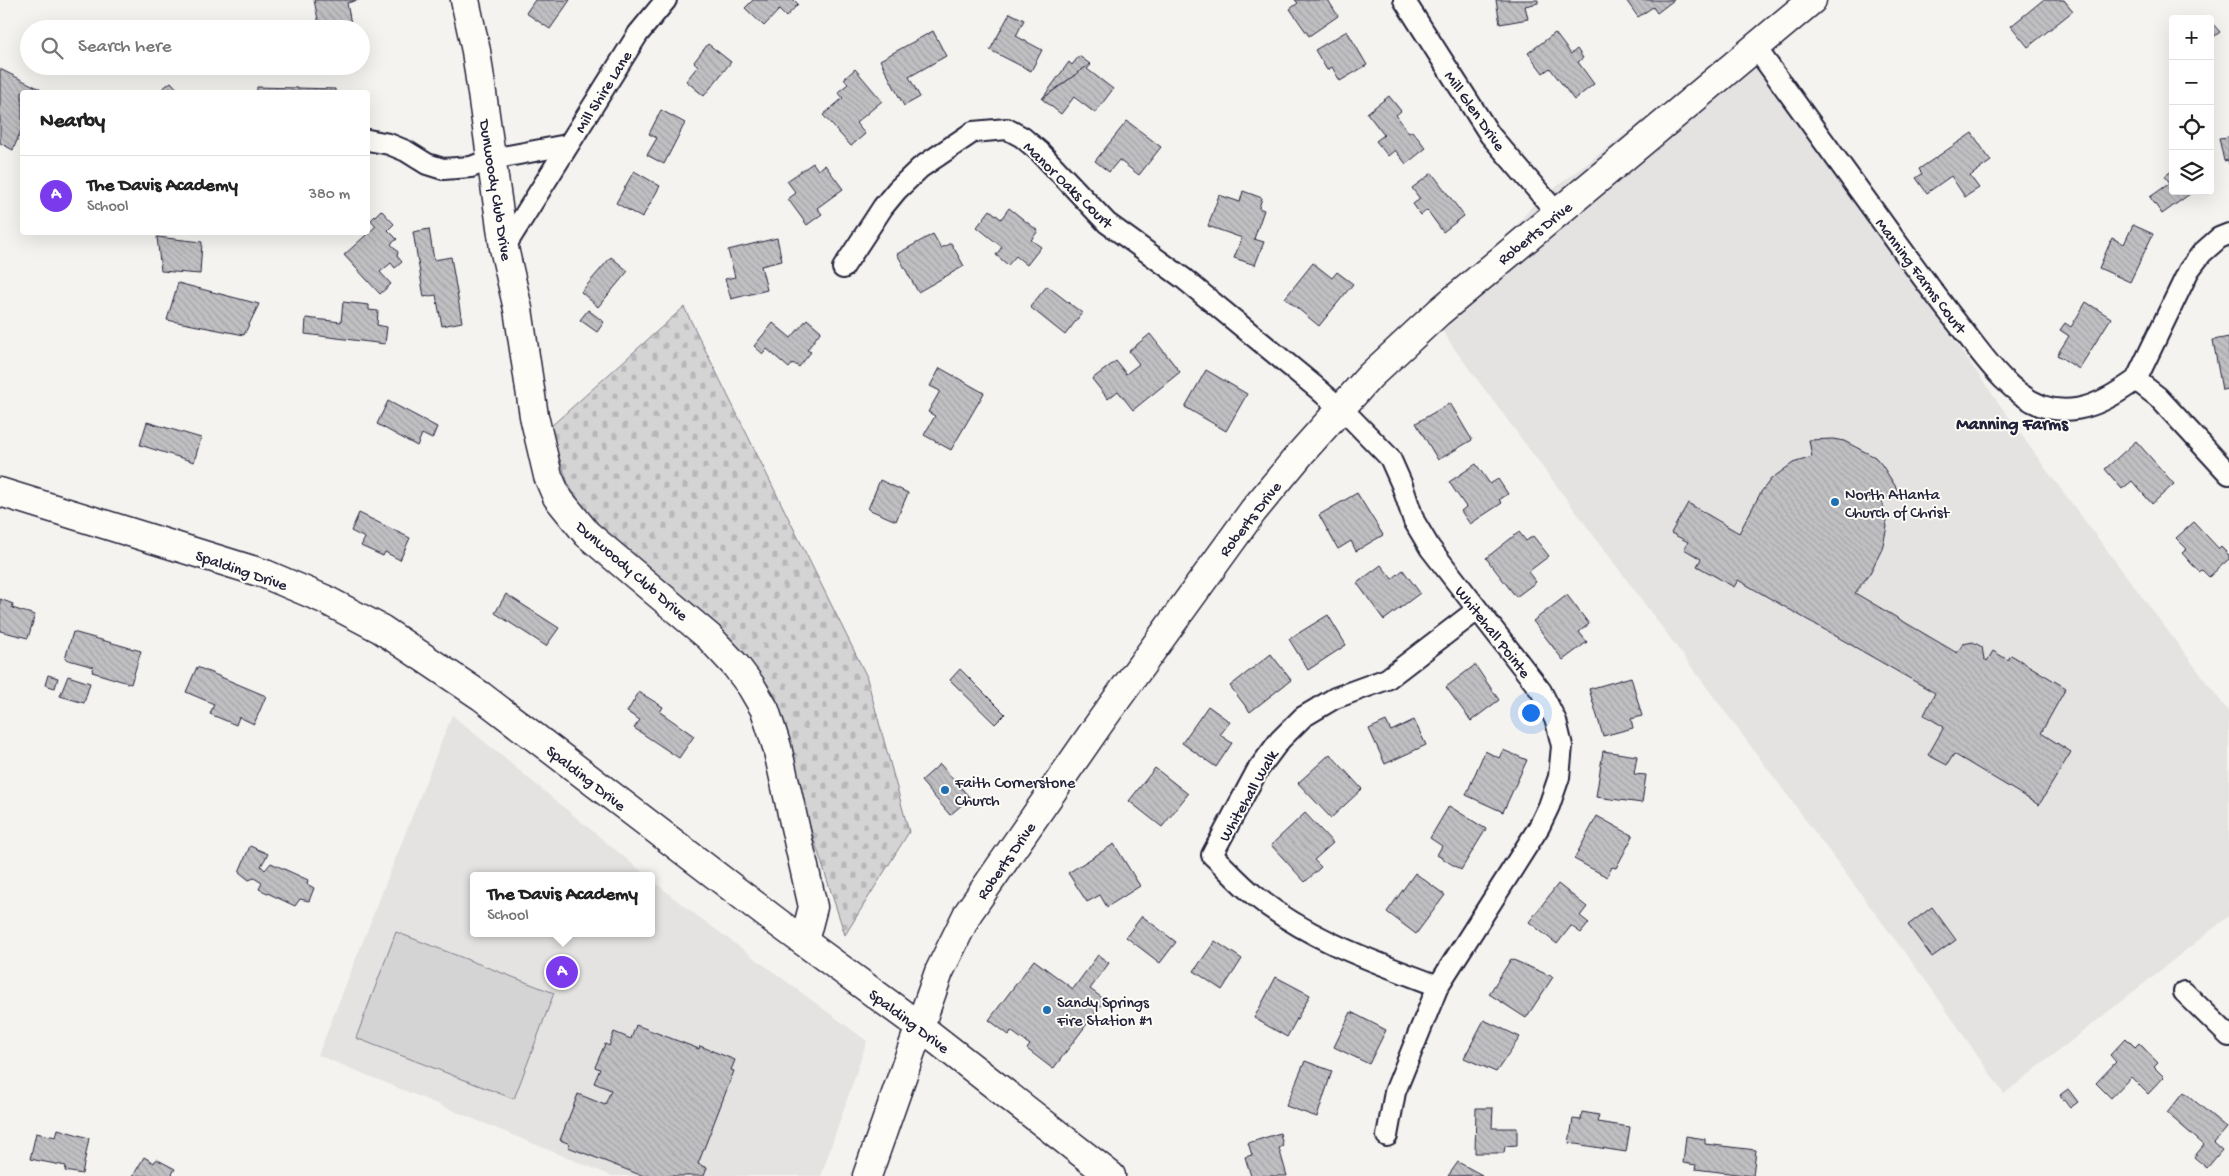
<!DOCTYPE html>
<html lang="en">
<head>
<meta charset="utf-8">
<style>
	:root { --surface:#fff; --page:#f2f2f2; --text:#222; --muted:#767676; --line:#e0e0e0; --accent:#7c3aed }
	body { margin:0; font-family:"Gochi Hand",sans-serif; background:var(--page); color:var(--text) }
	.controls { position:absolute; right:15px; top:15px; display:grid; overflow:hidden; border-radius:5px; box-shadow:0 5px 20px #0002 }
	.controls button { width:45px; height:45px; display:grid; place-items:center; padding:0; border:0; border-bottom:1px solid var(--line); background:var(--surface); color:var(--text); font:25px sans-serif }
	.you { position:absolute; left:1530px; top:712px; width:18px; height:18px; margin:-12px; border:4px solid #fff; border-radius:50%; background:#1a73e8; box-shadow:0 0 0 8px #1a73e833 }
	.badge { display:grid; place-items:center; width:32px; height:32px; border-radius:50%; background:var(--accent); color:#fff; font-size:16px; font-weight:700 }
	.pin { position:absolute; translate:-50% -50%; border:2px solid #fff; box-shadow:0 1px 5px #0006 }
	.popup { position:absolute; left:470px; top:872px; width:185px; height:65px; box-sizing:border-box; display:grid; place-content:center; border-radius:5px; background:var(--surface); filter:drop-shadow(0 1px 4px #0005); font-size:16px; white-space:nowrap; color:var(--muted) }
	.popup b { font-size:19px; color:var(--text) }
	.popup::after { content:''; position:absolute; left:50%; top:100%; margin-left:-10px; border:10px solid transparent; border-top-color:var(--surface) }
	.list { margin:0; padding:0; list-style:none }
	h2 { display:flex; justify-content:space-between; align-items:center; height:65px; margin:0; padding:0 20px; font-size:21px }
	h2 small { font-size:16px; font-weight:400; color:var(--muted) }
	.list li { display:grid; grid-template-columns:32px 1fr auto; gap:15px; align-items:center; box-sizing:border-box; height:80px; padding:0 20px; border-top:1px solid var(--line) }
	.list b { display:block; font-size:19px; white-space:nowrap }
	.list p { margin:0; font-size:16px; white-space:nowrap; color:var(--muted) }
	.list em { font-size:16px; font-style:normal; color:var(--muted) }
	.icon { flex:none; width:28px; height:28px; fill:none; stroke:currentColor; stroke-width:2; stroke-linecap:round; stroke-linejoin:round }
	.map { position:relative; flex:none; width:2229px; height:1176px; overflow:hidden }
	.search { position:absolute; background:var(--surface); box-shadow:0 5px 20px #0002; left:20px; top:20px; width:350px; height:55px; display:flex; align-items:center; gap:12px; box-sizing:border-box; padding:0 18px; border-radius:28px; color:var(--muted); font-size:19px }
	.panel { position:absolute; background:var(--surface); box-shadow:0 5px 20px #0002; left:20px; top:90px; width:350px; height:145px; border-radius:5px }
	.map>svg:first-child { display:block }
	.built { fill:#e4e3e2 }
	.cemetery { fill:url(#cemetery-stones); stroke:#7c7b88 }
	.green { fill:#d5d4d5; stroke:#7c7b88 }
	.building { fill:url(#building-back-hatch); stroke:#22223b }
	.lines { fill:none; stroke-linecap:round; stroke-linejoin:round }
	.street-casing { stroke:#22223b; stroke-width:24 }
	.secondary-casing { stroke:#22223b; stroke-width:31 }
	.street { stroke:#fdfcf7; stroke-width:20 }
	.secondary { stroke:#fdfcf7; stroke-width:28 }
	.poi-dot { fill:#1f6fb2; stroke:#fdfcf7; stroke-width:2 }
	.labels { text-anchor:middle; stroke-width:4; stroke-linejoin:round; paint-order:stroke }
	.street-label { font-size:16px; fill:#22223b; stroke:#fdfcf7 }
	.poi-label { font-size:16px; fill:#22223b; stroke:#fdfcf7; text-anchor:start }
	.neighbourhood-label { font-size:18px; font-weight:bold; fill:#22223b; stroke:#fdfcf7 }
</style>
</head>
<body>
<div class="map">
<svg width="2229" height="1176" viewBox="0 0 2229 1176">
	<defs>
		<pattern id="cemetery-stones" width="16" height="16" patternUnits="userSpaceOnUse" patternTransform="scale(1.25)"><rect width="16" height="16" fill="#d5d4d5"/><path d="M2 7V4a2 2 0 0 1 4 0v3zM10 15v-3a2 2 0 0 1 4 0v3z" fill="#b7b6b8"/></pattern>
		<pattern id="building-back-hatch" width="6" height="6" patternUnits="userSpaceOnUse" patternTransform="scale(1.25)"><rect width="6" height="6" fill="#c0bfc2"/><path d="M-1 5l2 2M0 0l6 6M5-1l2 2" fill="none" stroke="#a5a4a8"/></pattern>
	</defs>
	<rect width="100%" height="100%" fill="#f4f3ef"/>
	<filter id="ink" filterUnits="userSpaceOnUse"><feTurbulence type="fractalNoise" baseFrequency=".02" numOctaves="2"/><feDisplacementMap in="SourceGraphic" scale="10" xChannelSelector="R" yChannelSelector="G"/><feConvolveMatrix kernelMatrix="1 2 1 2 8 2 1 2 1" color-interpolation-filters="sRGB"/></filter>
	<g filter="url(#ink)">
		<!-- built -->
		<g class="built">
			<path d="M1743 44 2045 468 2229 712V916L2004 1094 1931 988 1453 347 1437 322 1534 204Z"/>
			<path d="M452 715 647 876H473V933H651V879L680 903 867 1041 821 1176H612L318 1055Z"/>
		</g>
		<!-- cemetery -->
		<path class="cemetery" d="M684 307 866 675 909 832 845 935 800 796 775 696 760 674 724 633 611 543 583 511 568 483 549 428Z"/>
		<!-- green -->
		<path class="green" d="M396 932 554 993 514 1099 356 1038Z"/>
		<!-- building -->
		<g class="building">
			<path d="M314 0H358L347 3 352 29H320Z"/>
			<path d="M535 0H570L550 29 526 13Z"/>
			<path d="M753 0H794L798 4 786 17 779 10 764 26 745 8Z"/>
			<path d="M1295 0H1328L1338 16 1309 36 1290 9 1298 3Z"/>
			<path d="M1496 0H1538V3L1525 6 1528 19 1500 24Z"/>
			<path d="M1626 0H1674L1657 13 1653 7 1638 17Z"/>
			<path d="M2043 0H2064L2073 11 2028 47 2011 26Z"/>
			<path d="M1010 13 1024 20 1016 36 1042 50 1031 71 990 50Z"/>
			<path d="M2210 21 2220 32 2210 40Z"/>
			<path d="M933 31 946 56 909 77 920 97 904 106 880 60Z"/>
			<path d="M1347 31 1367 65 1340 81 1332 67 1327 70 1315 50Z"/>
			<path d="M1555 33 1571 54 1577 49 1583 58 1578 62 1594 84 1574 100 1550 68 1543 73 1528 53Z"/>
			<path d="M708 44 731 62 704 96 686 81 698 66 694 62Z"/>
			<path d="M1079 56 1090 64 1042 99 1069 62 1072 65Z"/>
			<path d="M1090 64 1091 65 1087 69 1113 89 1095 113 1074 97 1061 114 1042 99Z"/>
			<path d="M0 69 40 89 38 92H22V128L13 150 0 143Z"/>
			<path d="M855 69 882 101 856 123 865 134 851 146 823 115 843 98 838 92 848 84 844 79Z"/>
			<path d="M171 82 180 92H158Z"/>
			<path d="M257 87 335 89V92H257Z"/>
			<path d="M1389 96 1401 111 1396 115 1409 133 1412 131 1426 148 1406 164 1395 150 1388 156 1376 141 1384 135 1367 113Z"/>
			<path d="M661 110 685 123 664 164 647 155 657 138 649 134Z"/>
			<path d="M1127 121 1161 147 1139 175 1119 160 1109 172 1095 161Z"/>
			<path d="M1972 133 1991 161 1970 176 1979 188 1965 197 1951 176 1927 193 1916 178 1922 174 1919 169Z"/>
			<path d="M2229 137V164L2228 160 2224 161 2219 138Z"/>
			<path d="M813 163 818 170 825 165 843 189 817 208 822 214 807 225 788 199 796 193 787 181Z"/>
			<path d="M2173 170V191H2194L2162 214 2150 197 2170 183 2165 176Z"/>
			<path d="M634 171 660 186 642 218 616 203Z"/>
			<path d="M1432 173 1464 216 1443 232 1427 210 1421 215 1413 204 1420 199 1412 188Z"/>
			<path d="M1243 191 1262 198 1259 208 1264 210 1254 239 1264 242 1255 265 1234 258 1242 238 1208 226 1219 195 1240 202Z"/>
			<path d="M1009 208 1038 231 1031 240 1041 247 1027 265 1016 256 1008 265 996 255 1002 247 977 227 990 210 1001 219Z"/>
			<path d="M381 210 394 224 388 230 397 239 391 244 398 252 397 256 402 262 395 268 391 263 380 272 391 284 380 294 344 255 376 226 371 220Z"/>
			<path d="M2133 225 2153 234 2130 282 2099 268 2112 238 2124 244Z"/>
			<path d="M429 229 434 260 451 257 462 322 442 326 436 295 424 297 413 232Z"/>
			<path d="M933 234 941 248 951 243 964 266 918 292 897 254Z"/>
			<path d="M157 237 202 242 200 274 161 271Z"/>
			<path d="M777 238 782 261 761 266 767 290 731 299 725 279 735 277 728 250Z"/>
			<path d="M611 257 628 271 598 307 581 292Z"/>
			<path d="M1313 263 1332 278 1337 272 1353 284 1319 326 1285 298Z"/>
			<path d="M178 283 259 304 244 335 167 320Z"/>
			<path d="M1047 286 1082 313 1065 335 1030 307Z"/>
			<path d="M343 302 369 305V310L378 311 377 325 387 327 385 344 305 334 306 318 341 322Z"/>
			<path d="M2086 302 2111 318 2079 369 2057 355 2069 336 2060 330 2065 323 2071 327Z"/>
			<path d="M588 310 604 322 597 332 580 320Z"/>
			<path d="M807 319 821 331 807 350 811 352 799 367 793 363 789 368 767 349 763 354 754 346 773 323 791 338Z"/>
			<path d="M1150 334 1180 372 1133 410 1118 391 1108 399 1092 379 1116 361 1126 374 1139 364 1129 351Z"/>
			<path d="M2229 337V389L2222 390 2213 340Z"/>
			<path d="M940 368 984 393 951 450 924 435 935 416 928 412 940 391 930 386Z"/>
			<path d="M1206 370 1247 394 1226 431 1185 407Z"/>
			<path d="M388 401 437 427 432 439 422 434 417 446 377 424Z"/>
			<path d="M1450 403 1472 440 1438 460 1416 423Z"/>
			<path d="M147 422 201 438 194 462 140 445Z"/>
			<path d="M1833 439 1844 441 1875 457 1882 465 1899 492 1882 500 1887 527 1882 549 1870 573 1855 593 1957 653 1963 644 1973 642 1982 647 1984 659 1987 661 1993 651 2008 660 2011 655 2066 688 2041 733 2071 752 2039 805 1954 754 1947 765 1928 755 1944 727 1924 715 1935 693 1738 580 1734 587 1697 566 1701 559 1684 549 1688 542 1671 533 1688 503 1739 533 1761 492 1771 479 1793 463 1812 457 1809 440Z"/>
			<path d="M2136 441 2174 484 2152 504 2132 481 2122 489 2105 469Z"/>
			<path d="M1476 464 1490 484 1498 479 1508 494 1499 500 1502 503 1470 524 1461 511 1466 507 1449 482Z"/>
			<path d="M880 480 908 493 896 521 868 509Z"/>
			<path d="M1357 493 1383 535 1356 551 1351 541 1338 549 1319 515Z"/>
			<path d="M359 513 410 538 400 560 385 552 383 556 361 546 365 538 351 531Z"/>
			<path d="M2194 522 2219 549 2221 547 2229 555V559L2209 577 2202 570 2199 572 2182 553 2187 549 2176 538Z"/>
			<path d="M1519 532 1526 541 1533 536 1549 556 1528 572 1536 582 1516 597 1486 558Z"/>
			<path d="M1381 565 1392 579 1403 570 1420 593 1384 620 1357 583Z"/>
			<path d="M506 594 559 628 546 646 495 613Z"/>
			<path d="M1567 595 1589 624 1579 632 1587 642 1563 660 1533 621Z"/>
			<path d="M0 599 13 604 12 608 35 615 28 638 0 631Z"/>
			<path d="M1328 615 1346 645 1308 670 1289 639Z"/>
			<path d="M73 632 141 651 131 684 92 672 94 667 65 659Z"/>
			<path d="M1271 654 1291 680 1250 712 1230 686Z"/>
			<path d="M1475 665 1499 700 1471 721 1446 687Z"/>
			<path d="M197 667 266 696 254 724 239 717 236 725 210 714 214 704 186 692Z"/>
			<path d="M960 669 1005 714 995 724 950 680Z"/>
			<path d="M48 675 58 678 55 688 45 685Z"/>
			<path d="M68 676 90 683 84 703 60 696Z"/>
			<path d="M1631 677 1642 716 1631 719 1633 728 1603 736 1589 689Z"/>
			<path d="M639 692 663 707 660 712 694 736 679 758 634 728 640 720 627 712Z"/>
			<path d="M1208 706 1230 722 1220 735 1232 743 1216 767 1182 743Z"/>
			<path d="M1414 720 1426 745 1385 764 1369 729 1386 721 1391 731Z"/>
			<path d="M1503 750 1527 760 1503 812 1466 795 1485 751 1499 758Z"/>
			<path d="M1603 751 1637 756 1634 774 1646 775 1642 803 1596 797Z"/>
			<path d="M1330 754 1362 789 1331 818 1298 783Z"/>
			<path d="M940 764 970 798 950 815 921 781Z"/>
			<path d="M1155 768 1188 794 1162 827 1129 801Z"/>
			<path d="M1449 806 1486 829 1461 870 1437 855 1442 846 1430 838Z"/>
			<path d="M1305 813 1333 843 1314 860 1321 867 1305 882 1271 845Z"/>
			<path d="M1597 816 1633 836 1616 868 1612 867 1607 877 1574 859Z"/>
			<path d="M1114 844 1140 886 1107 907 1100 895 1087 902 1068 873Z"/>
			<path d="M250 846 268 854 261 866 265 870 271 863 308 880 307 884 314 888 309 901 300 899 295 906 259 889 262 883 254 878 249 880 239 872Z"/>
			<path d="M1415 873 1445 895 1416 934 1387 912Z"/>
			<path d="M1558 884 1587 907 1580 916 1589 923 1581 933 1571 926 1557 944 1529 922Z"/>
			<path d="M1932 907 1956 940 1932 957 1908 925Z"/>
			<path d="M1142 916 1176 942 1160 963 1126 937Z"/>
			<path d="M1215 941 1242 959 1222 990 1194 971Z"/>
			<path d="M1098 955 1109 963 1090 989 1105 1000 1053 1069 1027 1049 1030 1045 1011 1031 1009 1035 989 1020 1034 960 1073 989Z"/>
			<path d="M1511 959 1553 977 1526 1018 1489 994Z"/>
			<path d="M1276 977 1310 995 1287 1037 1254 1018Z"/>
			<path d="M1351 1012 1386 1030 1369 1064 1334 1047Z"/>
			<path d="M1484 1020 1520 1037 1496 1072 1464 1058Z"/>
			<path d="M636 1025 699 1049 700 1046 735 1060 731 1070 734 1071 698 1164 707 1168 704 1176H643L568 1147 570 1144 560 1140 578 1094 605 1105 611 1090 594 1083 600 1069 595 1067 605 1044 609 1046 614 1032 631 1039Z"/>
			<path d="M2126 1038 2135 1047 2139 1043 2158 1063 2154 1067 2164 1077 2148 1094 2131 1077 2111 1098 2096 1083 2116 1062 2110 1055Z"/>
			<path d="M1305 1061 1332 1071 1317 1117 1286 1106Z"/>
			<path d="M2068 1089 2078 1102 2070 1108 2060 1095Z"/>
			<path d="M2184 1092 2227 1128 2214 1143 2222 1150 2207 1168 2194 1157 2204 1145 2167 1113Z"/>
			<path d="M1476 1108H1493L1492 1128H1517V1145L1505 1146 1504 1153H1475Z"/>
			<path d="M1582 1112 1599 1115 1597 1122 1630 1127 1626 1152 1569 1143 1573 1119 1581 1120Z"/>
			<path d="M58 1129 89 1138 82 1174 65 1171 66 1166 30 1159 36 1133 56 1137Z"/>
			<path d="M1280 1133 1283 1146 1279 1148 1287 1176H1251L1245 1157 1252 1155 1248 1143Z"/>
			<path d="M1686 1136 1705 1139V1144L1756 1150 1753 1176 1695 1169 1696 1165 1683 1163Z"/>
			<path d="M144 1157 154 1163 156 1159 175 1169 171 1176H133Z"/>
			<path d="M1458 1162 1482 1175 1448 1176Z"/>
		</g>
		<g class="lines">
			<defs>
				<g id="street">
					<path d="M1404 0 1490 135 1557 213"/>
					<path d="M1756 48C1797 105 1839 162 1880 219 1908 258 1936 297 1966 334 1987 361 2009 393 2042 406 2077 418 2108 400 2136 380"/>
					<path d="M368 140 389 144 406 151 427 164 443 169 471 167 492 159 567 145"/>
					<path d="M2229 234 2219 238 2202 253 2189 270 2136 380 2158 397 2229 474"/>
					<path d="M504 248 638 34 666 0"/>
					<path d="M843 268 883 207 897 190 920 168 973 132 1007 129 1022 137 1040 152 1107 223 1183 278 1318 389 1352 419 1390 458 1402 485 1414 521 1430 548 1541 691 1556 721 1562 746 1559 777 1549 806 1539 827 1438 986 1395 1092 1387 1136"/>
					<path d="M1438 986C1375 962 1307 939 1254 895 1239 883 1226 868 1212 855L1257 771 1280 740 1303 717 1335 698 1387 679 1477 610"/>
					<path d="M2184 992 2229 1036"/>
				</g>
				<g id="secondary">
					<path d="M465 0 476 51 504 248 518 309 534 416 548 476 557 497 587 534 709 637 736 666 751 686 765 710 777 747 813 907 804 941"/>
					<path d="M0 492 265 574 324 599 381 629 481 696 777 922 919 1026 1111 1176"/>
					<path d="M867 1176 939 972 968 913 1101 721 1253 511 1301 453 1370 376 1439 312 1812 0"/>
				</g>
			</defs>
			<!-- street casing -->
			<use href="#street" class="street-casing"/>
			<!-- secondary casing -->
			<use href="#secondary" class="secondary-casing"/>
			<!-- street -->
			<use href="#street" class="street"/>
			<!-- secondary -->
			<use href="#secondary" class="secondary"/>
		</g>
	</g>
	<!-- markers -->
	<g class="poi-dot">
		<circle cx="1835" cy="502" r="5"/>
		<circle cx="945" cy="790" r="5"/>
		<circle cx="1047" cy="1010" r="5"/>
	</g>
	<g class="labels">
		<!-- street labels -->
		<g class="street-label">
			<text transform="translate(602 91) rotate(-58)" y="6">Mill Shire Lane</text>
			<text transform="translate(1476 110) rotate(55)" y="6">Mill Glen Drive</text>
			<text transform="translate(1069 184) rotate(44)" y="6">Manor Oaks Court</text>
			<text transform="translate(497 190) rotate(81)" y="6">Dunwoody Club Drive</text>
			<text transform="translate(1534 232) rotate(-39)" y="6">Roberts Drive</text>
			<text transform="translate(1922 275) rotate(53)" y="6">Manning Farms Court</text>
			<text transform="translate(1249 518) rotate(-52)" y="6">Roberts Drive</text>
			<text transform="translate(242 569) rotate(19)" y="6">Spalding Drive</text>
			<text transform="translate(633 570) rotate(41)" y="6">Dunwoody Club Drive</text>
			<text transform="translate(1494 631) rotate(52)" y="6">Whitehall Pointe</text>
			<text transform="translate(587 777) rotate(38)" y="6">Spalding Drive</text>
			<text transform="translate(1247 795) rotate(-60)" y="6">Whitehall Walk</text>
			<text transform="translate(1005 860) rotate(-55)" y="6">Roberts Drive</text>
			<text transform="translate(910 1020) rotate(37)" y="6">Spalding Drive</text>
		</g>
		<!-- poi labels -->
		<g class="poi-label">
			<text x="1845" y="499">North Atlanta<tspan x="1845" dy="18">Church of Christ</tspan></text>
			<text x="955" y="787">Faith Cornerstone<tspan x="955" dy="18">Church</tspan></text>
			<text x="1057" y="1007">Sandy Springs<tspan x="1057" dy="18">Fire Station #1</tspan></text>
		</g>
		<!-- neighbourhood labels -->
		<g class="neighbourhood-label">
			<text x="2012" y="429">Manning Farms</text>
		</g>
	</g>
</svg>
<div class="controls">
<button>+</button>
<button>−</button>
<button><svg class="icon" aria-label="locate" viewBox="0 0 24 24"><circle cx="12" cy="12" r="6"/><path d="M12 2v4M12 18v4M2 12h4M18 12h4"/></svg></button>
<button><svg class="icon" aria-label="layers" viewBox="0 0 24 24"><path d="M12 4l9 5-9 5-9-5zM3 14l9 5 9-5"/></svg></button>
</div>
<div class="you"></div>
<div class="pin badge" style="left:562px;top:972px">A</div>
<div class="popup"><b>The Davis Academy</b>School</div>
<div class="search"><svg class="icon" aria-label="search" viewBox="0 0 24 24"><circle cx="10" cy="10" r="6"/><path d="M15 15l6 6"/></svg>Search here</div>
<section class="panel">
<h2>Nearby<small></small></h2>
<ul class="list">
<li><span class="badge">A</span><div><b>The Davis Academy</b><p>School</p></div><em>380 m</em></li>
</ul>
</section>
</div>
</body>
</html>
